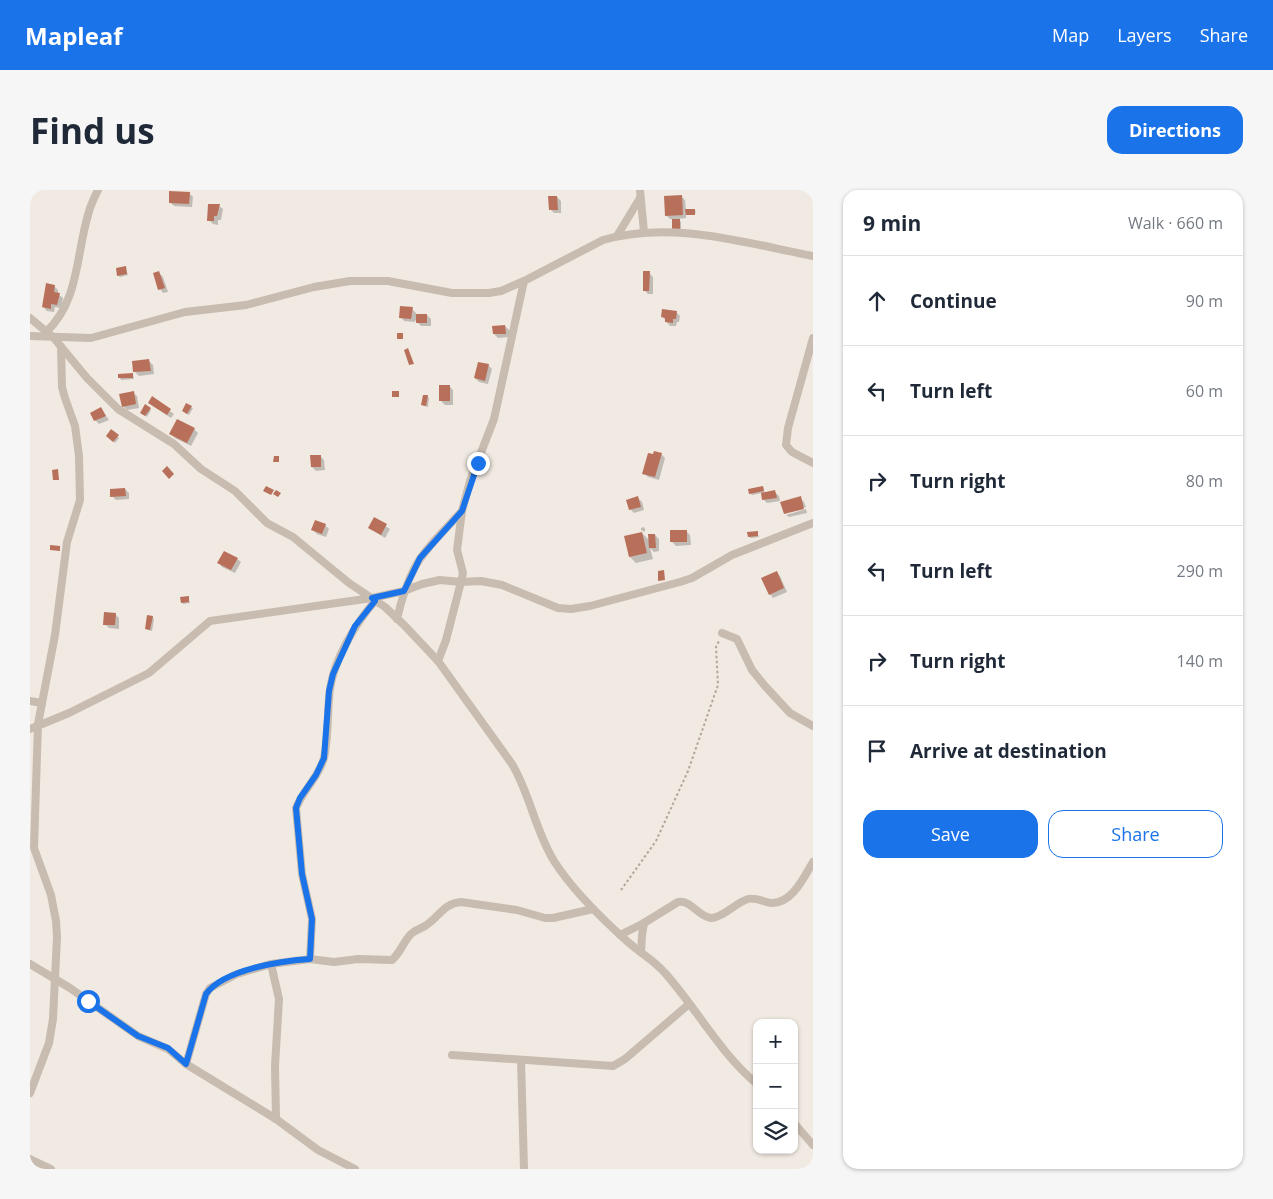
<!DOCTYPE html>
<html lang="en">
<head>
<meta charset="utf-8">
<style>
	:root { --surface:#fff; --page:#f6f6f7; --text:#1f2937; --muted:#747a83; --line:#e0e1e3; --accent:#1a73e8 }
	body { margin:0; font-family:"Open Sans",sans-serif; background:var(--page); color:var(--text) }
	.controls { position:absolute; right:15px; bottom:15px; display:grid; overflow:hidden; border-radius:10px; box-shadow:0 1px 4px #0004 }
	.controls button { width:45px; height:45px; display:grid; place-items:center; padding:0; border:0; border-bottom:1px solid var(--line); background:var(--surface); color:var(--text); font:25px sans-serif }
	.stop { position:absolute; width:15px; height:15px; margin:-11px; border:4px solid #1a73e8; border-radius:50%; background:#fff }
	.stop.end { background:#1a73e8; border-color:#fff; box-shadow:0 1px 5px #0008 }
	.list { margin:0; padding:0; list-style:none }
	h2 { display:flex; justify-content:space-between; align-items:center; height:65px; margin:0; padding:0 20px; font-size:21px }
	h2 small { font-size:16px; font-weight:400; color:var(--muted) }
	.list li { display:grid; grid-template-columns:32px 1fr auto; gap:15px; align-items:center; box-sizing:border-box; height:90px; padding:0 20px; border-top:1px solid var(--line) }
	.list b { display:block; font-size:19px; white-space:nowrap }
	.list em { font-size:16px; font-style:normal; color:var(--muted) }
	.actions { display:flex; gap:10px; padding:15px 20px }
	.actions a { flex:1; padding:11px 0; border:1px solid var(--accent); border-radius:15px; text-align:center; font-size:18px; color:var(--accent) }
	.actions .main { background:var(--accent); color:#fff }
	.icon { flex:none; width:28px; height:28px; fill:none; stroke:currentColor; stroke-width:2; stroke-linecap:round; stroke-linejoin:round }
	.map { position:relative; flex:none; width:783px; height:979px; overflow:hidden; border-radius:15px }
	header { display:flex; align-items:center; gap:30px; box-sizing:border-box; height:70px; padding:0 25px; background:var(--accent); color:#fff }
	header strong { font-size:24px }
	nav { display:flex; gap:28px; margin-inline-start:auto; font-size:18px }
	.intro { display:flex; align-items:center; justify-content:space-between; box-sizing:border-box; height:120px; padding:0 30px }
	h1 { margin:0; font-size:35px }
	.button { padding:12px 22px; border-radius:15px; background:var(--accent); color:#fff; font-size:18px; font-weight:700 }
	main { display:flex; gap:30px; padding:0 30px }
	aside { flex:1; background:var(--surface); border-radius:15px; box-shadow:0 1px 4px #0004 }
	.map>svg:first-child { display:block }
	.shadow { fill:#0003 }
	.building { fill:#b8705a }
	.lines { fill:none; stroke-linecap:round; stroke-linejoin:round }
	.path { stroke:#b4a59a; stroke-width:2; stroke-dasharray:2.5 2.5; stroke-linecap:butt }
	.minor { stroke:#c8bbaf; stroke-width:8 }
	.route { stroke:#1a73e8; stroke-width:6 }
</style>
</head>
<body>
<header>
<strong>Mapleaf</strong>
<nav><a>Map</a><a>Layers</a><a>Share</a></nav>
</header>
<div class="intro"><h1>Find us</h1><a class="button">Directions</a></div>
<main>
<div class="map">
<svg width="783" height="979" viewBox="0 0 783 979">
	<rect width="100%" height="100%" fill="#f1eae2"/>
	<!-- shadow -->
	<g class="shadow">
		<path d="M159 3 163 7 162 17 144 16 140 12Z"/>
		<path d="M651 6 655 10 656 21 665 20 666 23 656 24V28L648 29 651 32V40L644 39 643 29H640L636 25Z"/>
		<path d="M527 7 531 11V23H524L520 19Z"/>
		<path d="M189 16 193 19 191 30H188V35L183 34 179 30Z"/>
		<path d="M95 77 98 85 90 87 88 85Z"/>
		<path d="M129 83 133 87 138 102 133 103 130 99Z"/>
		<path d="M619 83 623 87V104H618L614 100Z"/>
		<path d="M24 96 28 100V104L33 108 31 118 25 117 24 122 17 121 13 117Z"/>
		<path d="M382 119 386 123V125H397L401 129V136H391L385 130V132L374 131 371 127Z"/>
		<path d="M646 122 650 126 649 132H647L646 136H640L633 127Z"/>
		<path d="M475 136 479 140V147L468 148 464 144Z"/>
		<path d="M119 171 123 175 124 184 109 186 105 182Z"/>
		<path d="M458 175 462 179 458 194 449 192 445 188Z"/>
		<path d="M103 185 104 189 91 190 90 188Z"/>
		<path d="M419 196 423 200V215H415L411 211Z"/>
		<path d="M103 203 107 206 109 218 97 220 93 216Z"/>
		<path d="M397 206 399 208 398 217 394 216 392 215Z"/>
		<path d="M122 208 144 224 141 228 123 216Z"/>
		<path d="M161 217 163 218 159 225 155 223Z"/>
		<path d="M71 219 79 230 69 234 65 230Z"/>
		<path d="M120 219 121 220 117 227 113 224Z"/>
		<path d="M164 239 168 243 161 256 145 248 141 244Z"/>
		<path d="M81 241 89 248 85 253 78 246Z"/>
		<path d="M631 264 635 268 629 290 618 287 614 283 624 266Z"/>
		<path d="M290 266 294 270 295 280 286 281 282 277Z"/>
		<path d="M733 298 735 303 745 302 749 306 750 311 737 313 733 309 732 303 722 305 720 303Z"/>
		<path d="M95 299 99 303V309L86 310 82 306Z"/>
		<path d="M608 308 612 312 614 320 604 323 600 319Z"/>
		<path d="M770 308 774 312 776 317 756 322V324L752 313Z"/>
		<path d="M776 319 777 323 759 327 756 325Z"/>
		<path d="M344 329 360 339 355 348 339 338Z"/>
		<path d="M295 335 299 339 296 347 287 344 283 340Z"/>
		<path d="M614 337 615 339V342L611 340V338Z"/>
		<path d="M656 341 660 345 661 355 646 356 642 352Z"/>
		<path d="M727 342 729 347 721 348 719 347Z"/>
		<path d="M612 343 620 351 625 345 629 349V361L624 362 620 358 623 369 606 373 600 367Z"/>
		<path d="M207 369 211 372 205 383 192 377 189 373Z"/>
		<path d="M747 383 750 386 757 402 743 408 740 404Z"/>
		<path d="M158 407 160 413 153 414 152 412Z"/>
		<path d="M85 424 89 428V439L79 438 75 434Z"/>
		<path d="M122 427 124 429 122 441 118 440 116 439Z"/>
	</g>
	<!-- building -->
	<g class="building">
		<path d="M139 1 160 2 159 14 139 13Z"/>
		<path d="M652 5 653 25 635 26 634 6Z"/>
		<path d="M518 6H527L528 20H519Z"/>
		<path d="M178 14H190L187 26H184V31H177Z"/>
		<path d="M655 19H665V25H656Z"/>
		<path d="M642 29H650V39L642 40Z"/>
		<path d="M96 76 97 84 87 86 86 78Z"/>
		<path d="M129 81 135 98 128 100 123 83Z"/>
		<path d="M613 81H620L619 101H613Z"/>
		<path d="M16 93 25 95 24 102 30 103 27 115 21 114V119L12 117Z"/>
		<path d="M370 116 383 117 381 129 369 128Z"/>
		<path d="M632 119 647 121 646 129H643V133L635 132V128L631 127Z"/>
		<rect x="386" y="124" width="11" height="9"/>
		<path d="M475 135 476 144H463L462 136Z"/>
		<rect x="367" y="143" width="6" height="6"/>
		<path d="M378 158 384 174 379 175 374 160Z"/>
		<path d="M119 169 121 181 103 182 102 171Z"/>
		<path d="M448 172 459 174 455 191 444 188Z"/>
		<path d="M103 183V188H88V184Z"/>
		<rect x="409" y="195" width="11" height="16"/>
		<path d="M104 201 106 214 92 217 89 204Z"/>
		<rect x="362" y="201" width="7" height="6"/>
		<path d="M393 205H398L396 216 391 215Z"/>
		<path d="M122 206 141 219 137 225 118 213Z"/>
		<path d="M156 213 162 216 157 224 152 221Z"/>
		<path d="M115 214 121 218 115 226 110 223Z"/>
		<path d="M71 217 76 226 64 231 60 223Z"/>
		<path d="M147 229 165 238 157 253 139 244Z"/>
		<path d="M81 239 89 245 83 252 76 246Z"/>
		<path d="M624 261 632 263 625 287 612 284 618 263 623 264Z"/>
		<path d="M280 265H291V277H281Z"/>
		<path d="M244 266H249V272H243Z"/>
		<path d="M137 276 144 284 139 289 132 281Z"/>
		<path d="M28 279 29 290H23L22 280Z"/>
		<path d="M236 296 244 300 241 305 233 301Z"/>
		<path d="M733 296 734 301 719 304 718 299Z"/>
		<path d="M95 298 96 306 80 307V299Z"/>
		<path d="M246 300 251 303 248 307 243 304Z"/>
		<path d="M745 300 747 308 732 310 731 303Z"/>
		<path d="M608 306 611 317 599 320 596 310Z"/>
		<path d="M771 306 774 319 754 324 750 312Z"/>
		<path d="M344 327 357 334 351 345 338 338Z"/>
		<path d="M285 330 296 334 292 344 281 340Z"/>
		<rect x="640" y="340" width="17" height="12"/>
		<path d="M728 341V346L718 347 717 342Z"/>
		<path d="M612 342 617 363 599 367 594 346Z"/>
		<path d="M618 344H625L626 358H619Z"/>
		<path d="M20 355 30 356V361L20 360Z"/>
		<path d="M194 361 208 368 201 380 187 373Z"/>
		<path d="M634 380 635 390 628 391V381Z"/>
		<path d="M747 381 754 398 739 405 731 388Z"/>
		<path d="M159 406V412L151 413 150 407Z"/>
		<path d="M74 422 86 423 85 435H73Z"/>
		<path d="M117 425 123 426 120 440 115 439Z"/>
	</g>
	<g class="lines">
		<!-- path -->
		<path class="path" d="M591 700 626 651 658 581 688 495 686 457 689 451"/>
		<!-- minor -->
		<g class="minor">
			<path d="M610 0 614 42"/>
			<path d="M587 46 610 8"/>
			<path d="M0 128 23 147 57 188 88 219 144 254 171 279 205 301 237 333 263 347 319 393 355 417 374 435 408 471 482 574C500 604 505 640 524 671 543 701 571 728 598 752 610 763 624 770 635 783 667 819 690 863 727 894"/>
			<path d="M16 142C49 112 46 65 58 25 60 16 64 8 68 0"/>
			<path d="M0 146 61 148 155 122 216 115 284 97 320 91H358L422 103H459L471 101 494 91 573 50C642 30 715 53 783 66"/>
			<path d="M783 148 758 238 756 255 762 262 783 273"/>
			<path d="M367 429C371 411 376 394 385 377 396 357 417 338 432 321"/>
			<path d="M692 443 707 449 722 480 735 496 760 523 783 536"/>
			<path d="M408 471 416 450 431 392 433 383 427 360 432 321 440 291 464 229 494 91"/>
			<path d="M0 511 12 513"/>
			<path d="M0 539 39 523 119 483 180 431 342 408 374 401 392 394 410 390 431 392 451 391 472 395 528 418 541 419 560 416 650 392 662 388 702 365 783 333"/>
			<path d="M590 745 614 733 648 712C662 710 667 726 681 728 692 728 707 712 718 709 725 707 734 712 741 713 762 714 774 687 783 672"/>
			<path d="M611 762 612 745 614 733"/>
			<path d="M280 769 282 729 272 684 266 618C273 600 289 587 294 568 299 545 297 521 300 499 304 469 326 433 345 411"/>
			<path d="M0 774 40 798 108 846 138 859 156 874 246 929 288 960 325 979"/>
			<path d="M241 774 249 809 245 876 246 929"/>
			<path d="M422 865 583 876 595 869 659 814"/>
			<path d="M491 870 494 979"/>
			<path d="M156 874 176 804 180 798 207 784 241 774 280 769 304 772 328 769 362 770C371 762 373 752 381 744 385 740 390 739 395 736 410 727 412 714 431 712L487 720 515 728H523L563 719"/>
			<path d="M0 903 19 853 23 829 27 747 26 731 21 705 4 658 8 534 25 445 37 352 50 310 49 266 45 236 35 208 32 197 31 157"/>
			<path d="M764 933 783 955"/>
			<path d="M0 969 21 979"/>
		</g>
	</g>
	<g class="lines">
		<!-- route -->
		<path class="route" d="M58 811 108 846 138 858 156 874 176 804C194 779 252 771 280 769L282 729 272 684 266 618 270 608 286 585 294 568 299 501 303 484 325 436 345 411 342 408 374 401 390 368 432 321 448 273"/>
	</g>
</svg>
<div class="controls">
<button>+</button>
<button>−</button>
<button><svg class="icon" aria-label="layers" viewBox="0 0 24 24"><path d="M12 4l9 5-9 5-9-5zM3 14l9 5 9-5"/></svg></button>
</div>
<div class="stop" style="left:58px;top:811px"></div>
<div class="stop end" style="left:448px;top:273px"></div>
</div>
<aside>
<h2>9 min<small>Walk · 660 m</small></h2>
<ul class="list">
<li><svg class="icon" aria-label="ahead" viewBox="0 0 24 24"><path d="M12 20V5M6 11l6-6 6 6"/></svg><div><b>Continue</b></div><em>90 m</em></li>
<li><svg class="icon" aria-label="left" viewBox="0 0 24 24"><path d="M17 20v-9H6M10 6l-5 5 5 5"/></svg><div><b>Turn left</b></div><em>60 m</em></li>
<li><svg class="icon" aria-label="right" viewBox="0 0 24 24"><path d="M7 20v-9h11M14 6l5 5-5 5"/></svg><div><b>Turn right</b></div><em>80 m</em></li>
<li><svg class="icon" aria-label="left" viewBox="0 0 24 24"><path d="M17 20v-9H6M10 6l-5 5 5 5"/></svg><div><b>Turn left</b></div><em>290 m</em></li>
<li><svg class="icon" aria-label="right" viewBox="0 0 24 24"><path d="M7 20v-9h11M14 6l5 5-5 5"/></svg><div><b>Turn right</b></div><em>140 m</em></li>
<li><svg class="icon" aria-label="arrive" viewBox="0 0 24 24"><path d="M6 21V4h12l-3 4 3 4H6"/></svg><div><b>Arrive at destination</b></div></li>
</ul>
<div class="actions"><a class="main">Save</a><a>Share</a></div>
</aside>
</main>
</body>
</html>
